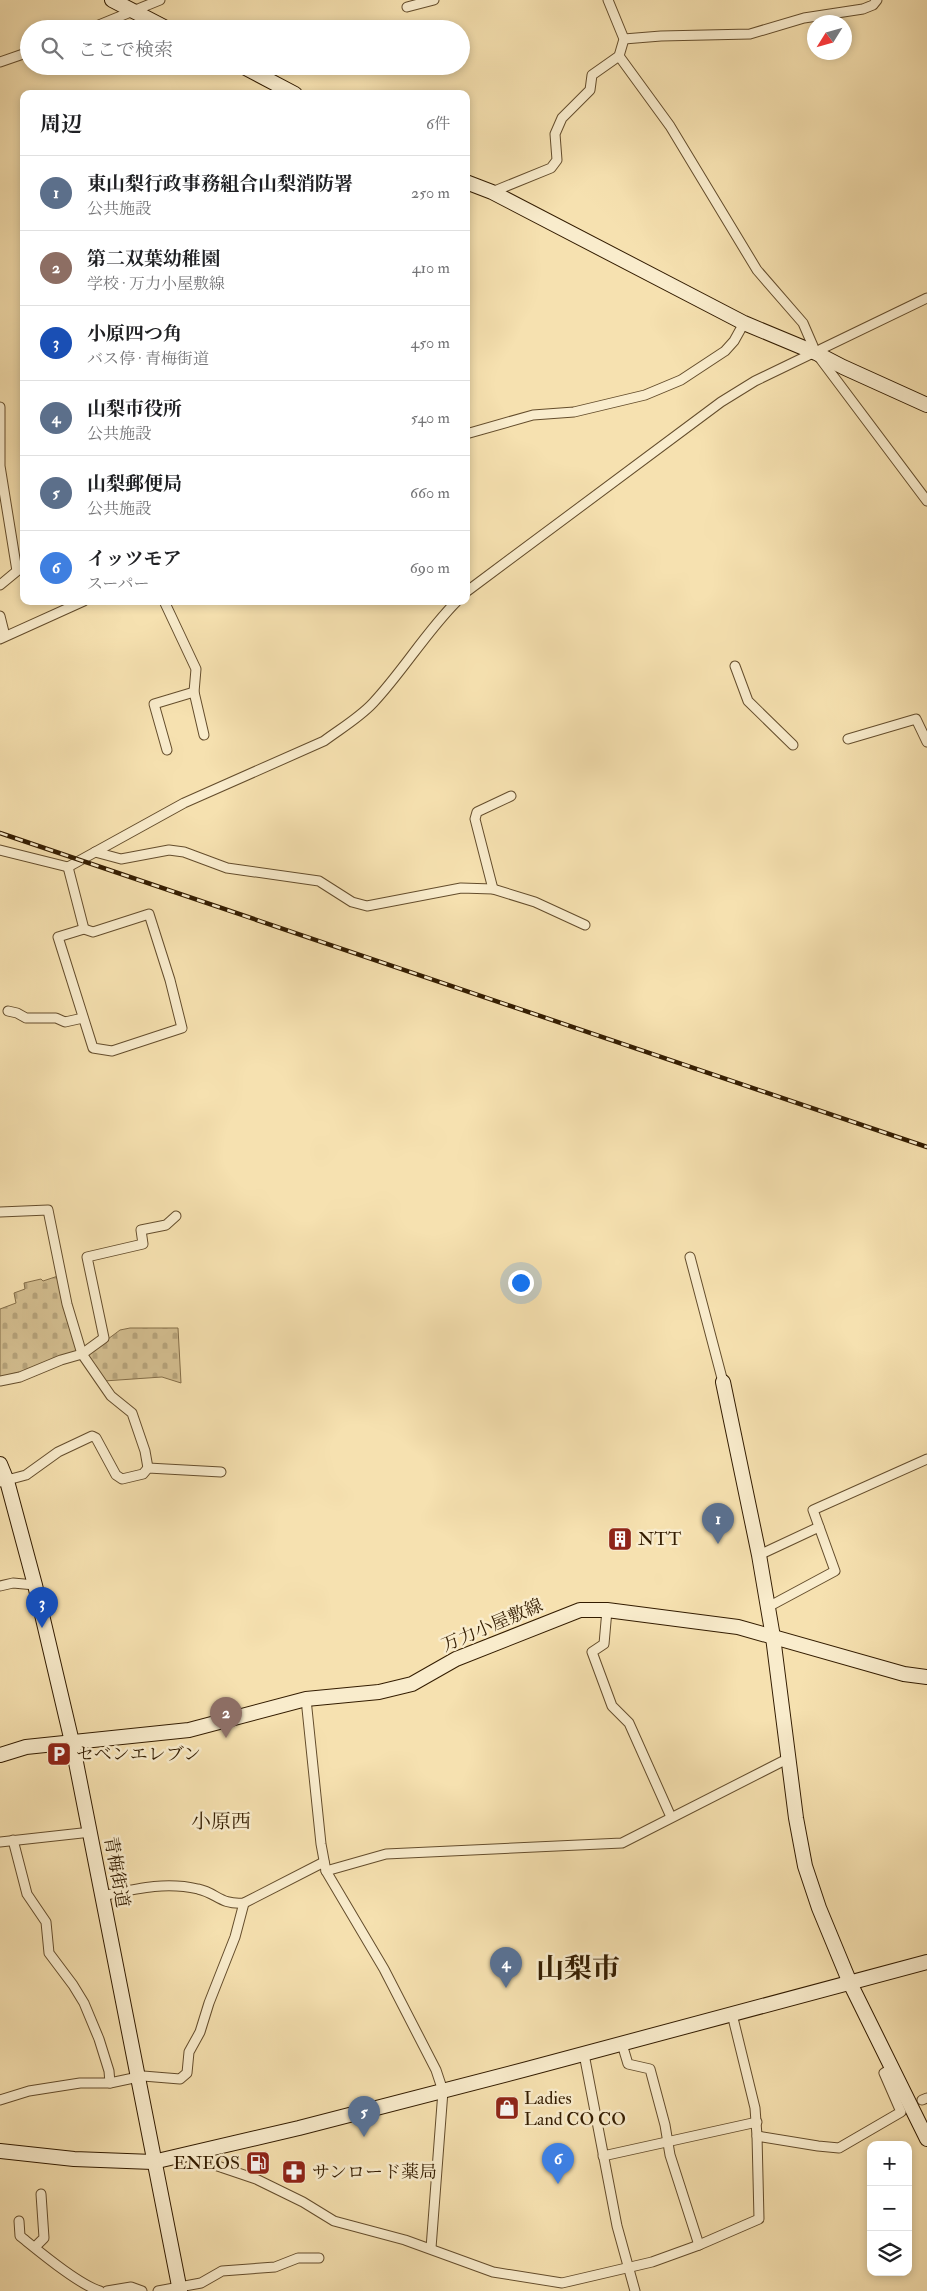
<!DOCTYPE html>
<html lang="ja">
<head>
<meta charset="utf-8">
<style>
	:root { --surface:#fff; --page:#f6f6f6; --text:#202124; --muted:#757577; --line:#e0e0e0; --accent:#8f2418 }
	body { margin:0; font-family:"IM FELL Double Pica","Noto Serif JP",serif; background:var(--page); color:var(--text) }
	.controls { position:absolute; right:15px; bottom:15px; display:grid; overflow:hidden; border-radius:10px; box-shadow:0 2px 8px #0003 }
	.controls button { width:45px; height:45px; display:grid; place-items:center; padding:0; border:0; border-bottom:1px solid var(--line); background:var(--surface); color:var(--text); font:25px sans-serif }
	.compass { position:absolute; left:807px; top:15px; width:45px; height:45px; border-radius:50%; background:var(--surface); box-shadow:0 2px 8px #0003; rotate:233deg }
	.you { position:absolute; left:520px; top:1282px; width:18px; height:18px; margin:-12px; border:4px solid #fff; border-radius:50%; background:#1a73e8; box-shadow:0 0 0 8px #1a73e833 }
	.badge { display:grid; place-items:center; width:32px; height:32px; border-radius:50%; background:var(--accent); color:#fff; font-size:16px; font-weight:700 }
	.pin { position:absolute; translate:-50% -41px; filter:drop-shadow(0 1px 2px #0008) }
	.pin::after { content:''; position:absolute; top:26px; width:18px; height:15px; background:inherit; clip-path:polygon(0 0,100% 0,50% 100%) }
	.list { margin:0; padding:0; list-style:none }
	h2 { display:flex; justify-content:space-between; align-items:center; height:65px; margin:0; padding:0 20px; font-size:21px }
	h2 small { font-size:16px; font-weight:400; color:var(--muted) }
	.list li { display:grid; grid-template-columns:32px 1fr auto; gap:15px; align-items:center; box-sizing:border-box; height:75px; padding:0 20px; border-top:1px solid var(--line) }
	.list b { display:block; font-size:19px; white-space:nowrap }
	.list p { margin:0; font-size:16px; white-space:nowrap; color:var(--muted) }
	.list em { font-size:16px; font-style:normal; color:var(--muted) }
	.icon { flex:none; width:28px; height:28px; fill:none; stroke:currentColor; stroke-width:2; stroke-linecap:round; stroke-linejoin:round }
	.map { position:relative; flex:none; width:927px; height:2291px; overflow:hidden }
	.search { position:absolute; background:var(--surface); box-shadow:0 2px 8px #0003; left:20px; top:20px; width:450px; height:55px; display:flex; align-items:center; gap:12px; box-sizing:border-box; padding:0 18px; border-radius:28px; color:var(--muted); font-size:19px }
	.panel { position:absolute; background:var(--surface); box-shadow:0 2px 8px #0003; left:20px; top:90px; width:450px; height:515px; border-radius:10px }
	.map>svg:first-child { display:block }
	.cemetery { fill:url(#cemetery-stones); stroke:#846e49 }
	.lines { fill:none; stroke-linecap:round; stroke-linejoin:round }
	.street-casing { stroke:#644d2c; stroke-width:11 }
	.secondary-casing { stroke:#331c00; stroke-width:16 }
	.street { stroke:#f9eccc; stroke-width:9 }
	.secondary { stroke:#f9eccc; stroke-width:14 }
	.rail-casing { stroke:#331c00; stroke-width:4.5 }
	.rail { stroke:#f9eccc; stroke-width:2.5; stroke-dasharray:8; stroke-linecap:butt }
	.labels { text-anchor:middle; stroke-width:5; stroke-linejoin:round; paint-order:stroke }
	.poi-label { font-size:18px; fill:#331c00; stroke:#f9eccc; text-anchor:start }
	.street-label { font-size:18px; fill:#331c00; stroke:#f9eccc }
	.quarter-label { font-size:20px; fill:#331c00; stroke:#f9eccc }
	.town-label { font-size:28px; font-weight:bold; fill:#331c00; stroke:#f9eccc }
</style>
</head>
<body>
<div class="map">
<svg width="927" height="2291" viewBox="0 0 927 2291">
	<defs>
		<pattern id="cemetery-stones" width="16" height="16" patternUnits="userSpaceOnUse" patternTransform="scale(1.25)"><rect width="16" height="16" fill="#d5c092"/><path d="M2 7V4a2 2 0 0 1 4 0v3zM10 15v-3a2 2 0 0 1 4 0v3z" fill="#b7a47c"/></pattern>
	</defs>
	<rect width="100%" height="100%" fill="#f6e1b0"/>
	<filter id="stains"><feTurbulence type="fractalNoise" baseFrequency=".004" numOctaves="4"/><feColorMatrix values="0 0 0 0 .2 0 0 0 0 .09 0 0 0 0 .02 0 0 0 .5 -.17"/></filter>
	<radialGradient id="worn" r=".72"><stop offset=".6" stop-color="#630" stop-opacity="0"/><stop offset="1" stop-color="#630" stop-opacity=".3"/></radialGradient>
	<!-- cemetery -->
	<g class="cemetery">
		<path d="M61 1275 83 1349 0 1381V1309L16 1303 14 1293 25 1289 24 1283 41 1279 43 1281Z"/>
		<path d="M130 1328H178L181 1383 162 1377 104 1381 88 1354 120 1330Z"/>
	</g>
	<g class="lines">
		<defs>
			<g id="street">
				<path d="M407 7 434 0"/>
				<path d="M89 29 160 0"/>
				<path d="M624 39 661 36 750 34 804 18 863 9 873 5 877 0"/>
				<path d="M619 56 670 126 757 270 803 323 816 353 927 501"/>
				<path d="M0 62 29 52"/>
				<path d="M492 192 551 168 557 160 555 134 562 118 590 90 592 75 619 56 624 39 608 0"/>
				<path d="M0 407V466L17 571 0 585"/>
				<path d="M466 434 533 415 574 412 645 395 681 380 725 351 734 341 744 323"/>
				<path d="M466 592 721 402 755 381 927 298"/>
				<path d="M164 601 196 669 194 692 204 735"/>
				<path d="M0 616 5 636"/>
				<path d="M0 639 84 601"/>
				<path d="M735 666 748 701 793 745"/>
				<path d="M848 739 916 719 927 742"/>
				<path d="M167 750 154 704 194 692"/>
				<path d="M0 850 68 867"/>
				<path d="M95 852 121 859 169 850 184 852 227 868 319 881 352 902 367 906 461 888 493 889 535 902 585 925"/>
				<path d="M68 867 184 803 324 741C340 729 359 718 373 703 403 671 426 632 457 601"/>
				<path d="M68 867 84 929"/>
				<path d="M493 889 475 819 477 812 511 796"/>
				<path d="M149 914 170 980 182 1028 112 1051 93 1048 58 937 84 929 93 932Z"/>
				<path d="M8 1011 17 1013 26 1018H56L65 1022 83 1018"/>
				<path d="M0 1212 48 1210 67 1304 82 1354 111 1396 132 1413 145 1451 148 1468"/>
				<path d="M690 1257 723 1382"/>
				<path d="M0 1381 20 1377 61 1360 82 1354 104 1338 87 1257 143 1244 141 1230 166 1225 176 1216"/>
				<path d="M0 1482 26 1475 58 1452 92 1436 96 1438 116 1475 122 1479 143 1474 148 1468 221 1472"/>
				<path d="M759 1555 819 1527"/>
				<path d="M0 1586 13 1583 35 1585"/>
				<path d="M768 1607 835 1571 813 1510 927 1459"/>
				<path d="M607 1610 604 1644 592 1652 612 1706 629 1723 671 1817"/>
				<path d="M306 1699 321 1844 326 1871 384 1969 436 2070 443 2091 431 2248"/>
				<path d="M13 1840 27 1894 46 1922 49 1953 73 1985 84 2003 99 2039 109 2071 110 2083"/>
				<path d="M0 1842 91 1832"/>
				<path d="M326 1871 386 1854 622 1843 789 1758"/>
				<path d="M102 1896C135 1889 165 1881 198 1889 217 1893 220 1905 244 1903L324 1862"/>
				<path d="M732 2014 755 2108 757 2136"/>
				<path d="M622 2044 628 2064 650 2069 665 2125 670 2155 699 2245"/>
				<path d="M584 2054 617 2226 635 2291"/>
				<path d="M0 2100 29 2091 80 2083H110L143 2076 180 2079 187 2073 189 2052 200 2032 209 2003 235 1937 244 1903"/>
				<path d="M922 2100 927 2098"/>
				<path d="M185 2155 256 2179 303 2202 334 2221 405 2240 493 2272 562 2283 652 2262 699 2245 759 2219 757 2136 818 2146 839 2148 901 2112 884 2073 892 2068"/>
				<path d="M603 2156 757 2122"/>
				<path d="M19 2221 20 2236C40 2252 78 2284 100 2291"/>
				<path d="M35 2247 44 2238 41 2194"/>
				<path d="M107 2291 131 2287 142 2291"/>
				<path d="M158 2291 201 2283 222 2271 275 2267 298 2258H319"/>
			</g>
			<g id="secondary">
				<path d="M112 0 168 29"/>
				<path d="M242 66 295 94"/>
				<path d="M466 182 492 192 744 323 816 353 843 367 927 405"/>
				<path d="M723 1382 759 1555 773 1637 796 1818 805 1866 819 1908 850 1983 927 2139"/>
				<path d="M0 1464 7 1481 35 1585 72 1742 180 2291"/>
				<path d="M0 1755 26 1747 189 1730 306 1699 379 1692 412 1684 456 1659 580 1610H607L738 1627 904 1674 927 1677"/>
				<path d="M0 2151 74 2159 153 2162 299 2128 527 2069 927 1962"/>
			</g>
		</defs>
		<!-- street casing -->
		<use href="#street" class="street-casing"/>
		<!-- secondary casing -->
		<use href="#secondary" class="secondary-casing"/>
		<!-- street -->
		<use href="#street" class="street"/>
		<!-- secondary -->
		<use href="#secondary" class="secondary"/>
		<defs>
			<path id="rail" d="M0 833 927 1147"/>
		</defs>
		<!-- rail casing -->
		<use href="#rail" class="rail-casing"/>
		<!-- rail -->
		<use href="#rail" class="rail"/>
	</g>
	<!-- icons -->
	<defs>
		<symbol id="building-square" viewBox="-11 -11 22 22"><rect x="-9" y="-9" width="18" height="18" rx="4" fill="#8f2418" stroke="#f9eccc"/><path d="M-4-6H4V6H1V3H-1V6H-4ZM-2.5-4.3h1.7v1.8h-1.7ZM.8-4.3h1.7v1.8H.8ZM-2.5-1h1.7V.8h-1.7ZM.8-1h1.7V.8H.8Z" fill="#fff"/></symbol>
		<symbol id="parking-square" viewBox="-11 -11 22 22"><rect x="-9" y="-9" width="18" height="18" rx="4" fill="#8f2418" stroke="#f9eccc"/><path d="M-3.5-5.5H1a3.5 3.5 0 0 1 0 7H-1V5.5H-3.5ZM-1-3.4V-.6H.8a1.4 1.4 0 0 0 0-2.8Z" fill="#fff"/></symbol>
		<symbol id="shop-square" viewBox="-11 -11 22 22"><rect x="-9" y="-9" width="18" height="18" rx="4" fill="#8f2418" stroke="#f9eccc"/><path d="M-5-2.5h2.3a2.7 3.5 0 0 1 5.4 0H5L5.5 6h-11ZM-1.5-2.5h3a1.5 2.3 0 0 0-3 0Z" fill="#fff"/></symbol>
		<symbol id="fuel-square" viewBox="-11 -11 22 22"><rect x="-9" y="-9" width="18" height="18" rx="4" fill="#8f2418" stroke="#f9eccc"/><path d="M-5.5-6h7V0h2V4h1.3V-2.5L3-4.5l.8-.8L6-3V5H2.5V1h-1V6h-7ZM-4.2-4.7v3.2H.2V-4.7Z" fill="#fff"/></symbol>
		<symbol id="pharmacy-square" viewBox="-11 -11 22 22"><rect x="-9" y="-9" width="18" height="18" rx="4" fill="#8f2418" stroke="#f9eccc"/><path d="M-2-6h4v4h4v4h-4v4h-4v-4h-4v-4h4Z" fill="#fff"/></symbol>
	</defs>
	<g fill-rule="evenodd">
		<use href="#building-square" x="606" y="1525" width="28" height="28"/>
		<use href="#parking-square" x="45" y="1740" width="28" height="28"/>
		<use href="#shop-square" x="493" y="2094" width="28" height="28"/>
		<use href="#fuel-square" x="244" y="2149" width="28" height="28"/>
		<use href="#pharmacy-square" x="280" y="2158" width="28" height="28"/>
	</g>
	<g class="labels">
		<!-- poi labels -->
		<g class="poi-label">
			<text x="638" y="1545">NTT</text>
			<text x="76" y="1760">セベンエレブン</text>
			<text x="524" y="2104">Ladies<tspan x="524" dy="21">Land CO CO</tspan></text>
			<text x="240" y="2169" text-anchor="end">ENEOS</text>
			<text x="312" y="2178">サンロード薬局</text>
		</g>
		<!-- street labels -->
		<g class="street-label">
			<text transform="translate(492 1625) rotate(-23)" y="6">万力小屋敷線</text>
			<text transform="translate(117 1872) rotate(80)" y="6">青梅街道</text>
		</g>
		<!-- quarter labels -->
		<g class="quarter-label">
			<text x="221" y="1828">小原西</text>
		</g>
		<!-- town labels -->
		<g class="town-label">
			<text x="578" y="1978">山梨市</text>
		</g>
	</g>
	<rect width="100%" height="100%" filter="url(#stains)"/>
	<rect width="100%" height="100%" fill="url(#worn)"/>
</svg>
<div class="controls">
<button>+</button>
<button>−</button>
<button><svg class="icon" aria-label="layers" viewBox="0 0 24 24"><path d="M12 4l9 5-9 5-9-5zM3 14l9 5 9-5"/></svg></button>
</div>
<svg class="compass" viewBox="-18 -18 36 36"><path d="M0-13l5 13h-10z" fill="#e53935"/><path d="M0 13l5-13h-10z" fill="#757577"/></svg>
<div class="you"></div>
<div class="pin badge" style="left:718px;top:1544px;background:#5c6f8a">1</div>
<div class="pin badge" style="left:226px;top:1738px;background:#8d6e63">2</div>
<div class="pin badge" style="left:42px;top:1628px;background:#1a4fb4">3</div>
<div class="pin badge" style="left:506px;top:1988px;background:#5c6f8a">4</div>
<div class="pin badge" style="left:364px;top:2137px;background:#5c6f8a">5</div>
<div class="pin badge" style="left:558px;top:2184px;background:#3f7fe0">6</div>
<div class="search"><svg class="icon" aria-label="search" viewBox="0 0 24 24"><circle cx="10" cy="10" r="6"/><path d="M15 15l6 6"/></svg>ここで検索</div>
<section class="panel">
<h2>周辺<small>6件</small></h2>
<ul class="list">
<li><span class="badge" style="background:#5c6f8a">1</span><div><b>東山梨行政事務組合山梨消防署</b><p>公共施設</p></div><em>250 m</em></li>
<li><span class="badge" style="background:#8d6e63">2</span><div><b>第二双葉幼稚園</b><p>学校 · 万力小屋敷線</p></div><em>410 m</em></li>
<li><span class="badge" style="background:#1a4fb4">3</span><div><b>小原四つ角</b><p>バス停 · 青梅街道</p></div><em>450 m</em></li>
<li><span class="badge" style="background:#5c6f8a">4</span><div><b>山梨市役所</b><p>公共施設</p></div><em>540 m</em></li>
<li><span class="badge" style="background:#5c6f8a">5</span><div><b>山梨郵便局</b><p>公共施設</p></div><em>660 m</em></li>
<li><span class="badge" style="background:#3f7fe0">6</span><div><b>イッツモア</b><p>スーパー</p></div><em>690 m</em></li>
</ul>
</section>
</div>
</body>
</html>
